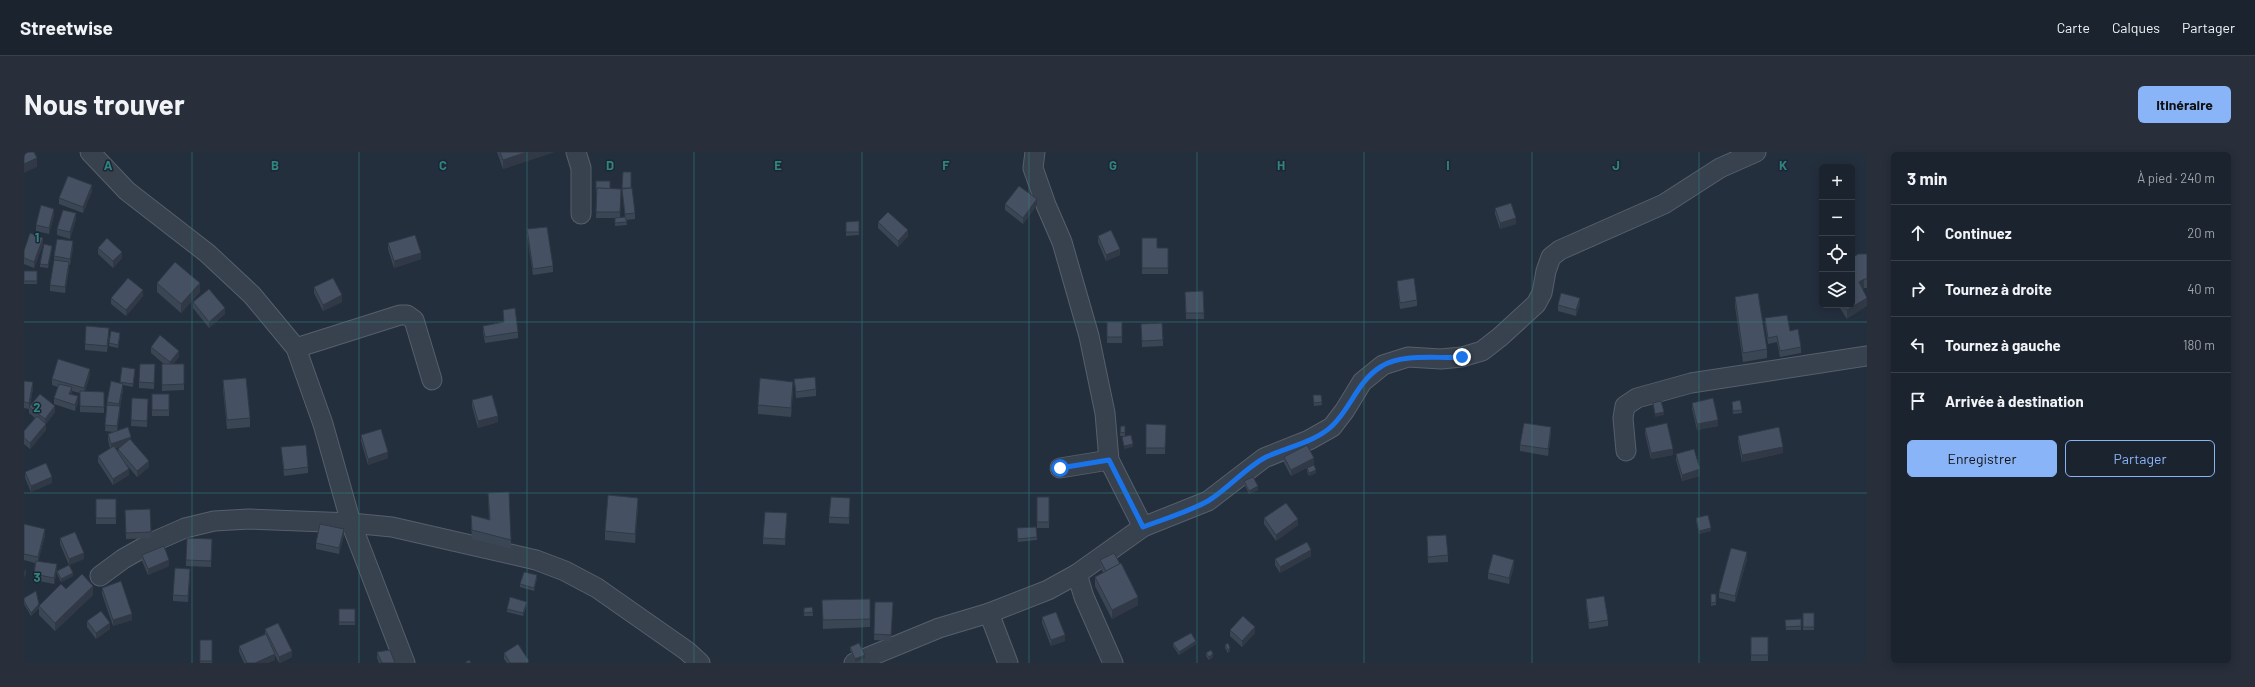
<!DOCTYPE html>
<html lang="fr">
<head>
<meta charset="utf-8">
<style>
	:root { --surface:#1b232e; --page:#282f3a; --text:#f1f3f6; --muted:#a0a4aa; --line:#39404a; --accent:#8ab4f8 }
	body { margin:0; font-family:Barlow,sans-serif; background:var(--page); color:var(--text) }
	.controls { position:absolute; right:12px; top:12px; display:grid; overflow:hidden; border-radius:6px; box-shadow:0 2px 10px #0003 }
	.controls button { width:36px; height:36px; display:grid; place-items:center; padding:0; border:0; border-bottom:1px solid var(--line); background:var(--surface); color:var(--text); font:20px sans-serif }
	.stop { position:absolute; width:12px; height:12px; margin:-9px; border:3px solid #1a73e8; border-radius:50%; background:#fff }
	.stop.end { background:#1a73e8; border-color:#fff; box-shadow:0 1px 4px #0008 }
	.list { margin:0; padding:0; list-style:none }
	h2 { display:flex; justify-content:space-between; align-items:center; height:52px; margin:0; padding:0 16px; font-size:17px }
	h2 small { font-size:13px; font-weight:400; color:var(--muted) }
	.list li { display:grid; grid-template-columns:26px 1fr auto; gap:12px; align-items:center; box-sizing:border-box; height:56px; padding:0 16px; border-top:1px solid var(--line) }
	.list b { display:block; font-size:15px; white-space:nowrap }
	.list em { font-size:13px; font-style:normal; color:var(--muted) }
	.actions { display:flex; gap:8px; padding:12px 16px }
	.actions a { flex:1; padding:9px 0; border:1px solid var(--accent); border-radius:6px; text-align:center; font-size:14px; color:var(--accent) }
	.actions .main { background:var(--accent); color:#111 }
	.icon { flex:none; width:22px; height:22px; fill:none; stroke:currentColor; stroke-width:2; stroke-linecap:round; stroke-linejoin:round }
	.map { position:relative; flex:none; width:1843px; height:511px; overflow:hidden; border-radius:6px }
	header { display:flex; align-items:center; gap:24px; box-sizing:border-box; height:56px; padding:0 20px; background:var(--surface); border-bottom:1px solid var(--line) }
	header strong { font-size:19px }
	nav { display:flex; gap:22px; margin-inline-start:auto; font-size:14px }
	.intro { display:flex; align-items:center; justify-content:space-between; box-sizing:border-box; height:96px; padding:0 24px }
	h1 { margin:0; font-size:28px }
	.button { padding:10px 18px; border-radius:6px; background:var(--accent); color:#111; font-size:14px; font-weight:700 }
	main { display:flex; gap:24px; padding:0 24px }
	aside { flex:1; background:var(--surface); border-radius:6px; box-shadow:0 2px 10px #0003 }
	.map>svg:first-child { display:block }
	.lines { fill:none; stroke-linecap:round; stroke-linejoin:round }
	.minor-casing { stroke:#565f6c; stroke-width:21 }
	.minor { stroke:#38414e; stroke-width:19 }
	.wall { fill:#3b4654; fill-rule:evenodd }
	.shaded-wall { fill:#303945 }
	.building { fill:#455162; stroke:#303945 }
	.route { stroke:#1a73e8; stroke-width:5 }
	.grid { fill:none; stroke:#308480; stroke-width:1; stroke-opacity:0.55 }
	.grid-label { font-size:13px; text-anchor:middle; font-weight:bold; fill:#308480; stroke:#1d2633; stroke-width:3; stroke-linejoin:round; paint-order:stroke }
</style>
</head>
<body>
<header>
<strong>Streetwise</strong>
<nav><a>Carte</a><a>Calques</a><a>Partager</a></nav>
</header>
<div class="intro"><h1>Nous trouver</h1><a class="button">Itinéraire</a></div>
<main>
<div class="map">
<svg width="1843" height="511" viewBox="0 0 1843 511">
	<rect width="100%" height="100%" fill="#242f3e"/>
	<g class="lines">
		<defs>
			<g id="minor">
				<path d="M66 0 103 39 183 101 228 143 272 196 299 272 327 371 381 511"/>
				<path d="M552 0 557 16V62"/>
				<path d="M1011 0 1009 16 1022 53 1038 90 1065 184 1081 261 1085 308 1119 375"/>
				<path d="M272 196 376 163H383L390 168 408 228"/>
				<path d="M1602 299 1599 266 1601 254 1613 246 1667 231 1843 204"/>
				<path d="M1036 316 1085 308"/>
				<path d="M1053 422 1060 445 1089 511"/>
				<path d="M76 424 99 407 129 390 161 376 190 369 225 367 327 371 368 375 512 408 541 419 573 436 663 499 676 511"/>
				<path d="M965 461 984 511"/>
				<path d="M830 511 915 476 965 461 1024 438 1053 422 1119 375 1184 349 1240 306 1285 288 1308 275 1321 258 1338 230 1359 213 1384 205 1417 207 1438 205 1458 199 1476 185 1512 152 1518 141 1522 119 1527 105 1536 98 1640 52 1696 16 1732 0"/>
			</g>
		</defs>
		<!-- minor casing -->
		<use href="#minor" class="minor-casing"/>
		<!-- minor -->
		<use href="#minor" class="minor"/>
	</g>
	<!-- wall -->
	<g class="wall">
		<path d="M473 0H530L479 17Z"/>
		<path d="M599 20 607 36 611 61V67L602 68 603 73 591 74V66H572L573 41H572V29L586 37H597L596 66 601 65 598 39Z"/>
		<path d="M68 39 59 61 35 52V46Z"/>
		<path d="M981 52 1013 53 999 72 981 58Z"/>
		<path d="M1471 56 1492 72 1476 77 1471 62Z"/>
		<path d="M30 63 25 82 12 79V73Z"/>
		<path d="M52 67 46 87 33 83V77Z"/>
		<path d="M835 69V83L822 84V70Z"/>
		<path d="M854 70 884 84 874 95 854 76Z"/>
		<path d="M503 77 529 114V120L509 123 503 83Z"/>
		<path d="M1074 84 1096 103 1082 109 1074 90Z"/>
		<path d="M1118 86 1133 96H1144V122H1118Z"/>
		<path d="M364 91 397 107 370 116 364 97Z"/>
		<path d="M19 92 10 116 0 112V99Z"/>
		<path d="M49 96 46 113H45V116L41 141 26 139V133L30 108V104Z"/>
		<path d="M74 96 98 106 89 116 74 102Z"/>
		<path d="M28 97 24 116 16 115V112Z"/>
		<path d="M1843 102V136H1840L1839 137 1823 167 1814 153H1828Z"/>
		<rect x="0" y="119" width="13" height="13"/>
		<path d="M1373 129 1393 148V154L1376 157 1373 135Z"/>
		<path d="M133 131 176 140 157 161 133 140Z"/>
		<path d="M290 135 318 150 299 159 290 141Z"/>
		<path d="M1179 139 1180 167H1162L1161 140Z"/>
		<path d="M119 144 102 164 87 152V146Z"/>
		<path d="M1711 145 1743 197V206L1719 210 1711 154Z"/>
		<path d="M169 150 201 162 185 176 169 156Z"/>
		<path d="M1556 152 1552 164 1534 159V153Z"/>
		<path d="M479 158 494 180V186L461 191 459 180V174L480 171Z"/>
		<path d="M1741 166 1766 179 1777 195V201L1756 205 1753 190 1744 192 1741 173Z"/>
		<rect x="1083" y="170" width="15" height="21"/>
		<path d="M1117 172 1139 188V194L1118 195Z"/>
		<path d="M85 182 83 200 61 198V192Z"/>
		<path d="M96 184 94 196 85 194V191Z"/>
		<path d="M127 195 155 205 149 212H160V238L138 239V212H140L127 201Z"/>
		<path d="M98 215 111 220 109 235 99 233V238L96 255V260L93 279 107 288 125 315 113 325 102 312 105 323 89 333 74 310V304L86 296 84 288V282L90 280 81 279 83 250 96 231ZM97 294 94 297V300L92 296Z"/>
		<path d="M131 218 130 237 115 236V230Z"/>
		<path d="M66 223 61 239 80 240V261L56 260V241L48 239 47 242 54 250 51 259 30 252V246L34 235 28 233V227Z"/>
		<path d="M770 227 792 237V244L772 246Z"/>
		<path d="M199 228 226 266V275L203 277 199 237Z"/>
		<path d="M0 229 9 236 6 254 31 260 22 272V278L6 297 0 292V279L11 266 5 261V257L0 256Z"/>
		<path d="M769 238 767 265 734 262V253Z"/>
		<rect x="128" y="242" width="17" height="22"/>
		<path d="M1289 243H1297L1298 253 1290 254Z"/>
		<path d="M108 246 124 247 123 275 107 274Z"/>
		<path d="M448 248 474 270 454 276 448 254Z"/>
		<path d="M1708 250 1718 258V261L1709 262Z"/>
		<path d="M1668 251 1694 274 1673 278 1668 257Z"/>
		<path d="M1122 272 1142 273 1141 302H1122Z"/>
		<path d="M1097 274H1101V284H1096Z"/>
		<path d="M1621 276 1649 303 1627 307 1621 282Z"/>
		<path d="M1527 281 1524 304 1496 299V293Z"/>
		<path d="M337 283 364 306 344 313 337 289Z"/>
		<path d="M1714 284 1759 301 1718 310 1714 290Z"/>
		<path d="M257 295 284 315V321L260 324Z"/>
		<path d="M1652 302 1676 324 1658 329 1652 308Z"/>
		<path d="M1260 305 1290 312 1267 324 1260 311Z"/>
		<path d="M1283 316 1292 321 1285 324 1283 319Z"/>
		<path d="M1 320 28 331 7 340 1 326Z"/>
		<path d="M1220 329 1234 338 1225 342 1220 332Z"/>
		<path d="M464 341 487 388V397L448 387 447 372V363L465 368Z"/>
		<rect x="1013" y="345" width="12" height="31"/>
		<rect x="72" y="347" width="20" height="25"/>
		<path d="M826 352 825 372 805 371V365Z"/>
		<path d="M614 355 611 391 581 388V379Z"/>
		<path d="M101 358 127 380V386L102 387Z"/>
		<path d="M1240 366 1274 373 1252 389 1240 372Z"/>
		<path d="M1672 366 1687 379 1675 382 1672 369Z"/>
		<path d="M763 367 761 393 739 392V386Z"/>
		<path d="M0 372 21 383 14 409 33 418 30 432 10 428V422L11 411 0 408Z"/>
		<path d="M993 379 1013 385V388L994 390Z"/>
		<path d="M320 383 315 402 292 397V391Z"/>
		<path d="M1403 384 1424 403V410L1404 411Z"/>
		<path d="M36 386 60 407 45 413 36 392Z"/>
		<path d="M188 387 187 415 162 414V408Z"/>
		<path d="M118 403 145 414 124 423 118 409Z"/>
		<path d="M1287 404 1256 421 1251 413V407Z"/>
		<path d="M1723 407 1711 450 1695 446V440Z"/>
		<path d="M1076 408 1114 453 1088 467 1071 434V425L1079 421 1076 414Z"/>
		<path d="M1490 414 1485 432 1464 427V421Z"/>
		<path d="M33 419 49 424 37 430 33 422Z"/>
		<path d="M166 423 164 450 149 449V443Z"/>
		<path d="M513 426 510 439 496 435V432Z"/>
		<path d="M78 436 108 468 89 474 78 442Z"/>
		<path d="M42 437 69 443 31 479 15 463V456L7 464 0 452V446L15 453Z"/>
		<path d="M1687 442H1692V453L1687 454Z"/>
		<path d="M846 447V475L799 477 798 448Z"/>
		<path d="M1562 447 1584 468V474L1565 477 1562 453Z"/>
		<path d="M851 450H869L867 489 850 488Z"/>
		<path d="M503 453 499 464 483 460V457Z"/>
		<path d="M788 455 789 464H780V456Z"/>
		<rect x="315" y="457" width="16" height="16"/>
		<rect x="1779" y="461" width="11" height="17"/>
		<path d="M1018 465 1041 489 1027 494 1018 471Z"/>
		<path d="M1777 467V478H1762L1761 468Z"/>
		<path d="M63 469 86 477 72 487 63 475Z"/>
		<path d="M241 477 268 505 256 511H255L251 503V508L244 511H220L215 500V494L241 482Z"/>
		<path d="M1206 478 1231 481 1218 495 1206 484Z"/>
		<rect x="1727" y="485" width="17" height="24"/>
		<rect x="176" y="488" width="12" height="23"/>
		<path d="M1149 491 1172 492 1155 503 1149 494Z"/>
		<path d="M1201 493 1206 499 1204 501 1201 496Z"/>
		<path d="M826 495 841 506 831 510 826 498Z"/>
		<path d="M353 500 371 511H355L353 506Z"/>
		<path d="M480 501 505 511H483L480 507Z"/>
		<path d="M1182 501 1189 505 1185 508 1182 504Z"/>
	</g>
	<!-- shaded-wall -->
	<g class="shaded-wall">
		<path d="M503 0H530L479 17V8Z"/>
		<path d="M13 6V15L0 21V12Z"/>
		<path d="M68 33V39L59 61V55Z"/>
		<path d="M1013 47V53L999 72V66Z"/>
		<path d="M30 57V63L25 82V76Z"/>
		<path d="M52 61V67L46 87V80Z"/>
		<path d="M1492 66V72L1476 77V71Z"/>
		<path d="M884 78V84L874 95V89Z"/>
		<path d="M19 86V92L10 116V110Z"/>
		<path d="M49 89V96L46 113V107Z"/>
		<path d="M28 94V97L24 116V113Z"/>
		<path d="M1096 97V103L1082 109V103Z"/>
		<path d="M98 100V106L89 116V109Z"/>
		<path d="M397 101V107L370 116V109Z"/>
		<path d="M45 110V116L41 141V135Z"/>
		<path d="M1840 127V136L1835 139V130Z"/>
		<path d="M176 131V140L157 161V152Z"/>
		<path d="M119 138V144L102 164V158Z"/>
		<path d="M318 143V150L299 159V153Z"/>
		<path d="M1556 146V152L1552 164V158Z"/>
		<path d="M1843 146V154L1823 167V158Z"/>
		<path d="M201 156V162L185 176V170Z"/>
		<path d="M155 199V205L146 216V210Z"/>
		<path d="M66 217V223L60 242V236Z"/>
		<path d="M9 230V236L5 257V251Z"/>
		<path d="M769 230V238L767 265V256Z"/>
		<path d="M99 232V238L96 255V260L93 281 95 252Z"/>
		<path d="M48 235V241L45 248V242Z"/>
		<path d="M54 244V250L51 259V253Z"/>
		<path d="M31 254V260L22 272V278L6 297V291L21 273V267Z"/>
		<path d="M1640 260V263L1631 265V262Z"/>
		<path d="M474 264V270L454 276V269Z"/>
		<path d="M1694 268V274L1673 278V272Z"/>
		<path d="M1527 275V281L1524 304V297Z"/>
		<path d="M107 285V291L87 298V292Z"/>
		<path d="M1109 292V295L1100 297V294Z"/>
		<path d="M1759 295V301L1718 310V303Z"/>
		<path d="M1649 297V303L1627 307V301Z"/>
		<path d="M364 300V306L344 313V307Z"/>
		<path d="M1290 306V312L1267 324V318Z"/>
		<path d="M125 309V315L113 325V319Z"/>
		<path d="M105 317V323L89 333V327Z"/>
		<path d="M1676 317V324L1658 329V323Z"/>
		<path d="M1292 318V321L1285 324V321Z"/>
		<path d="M28 325V331L7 340V334Z"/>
		<path d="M1234 334V338L1225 342V339Z"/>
		<path d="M614 346V355L611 391V382Z"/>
		<path d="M1274 367V373L1252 389V383Z"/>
		<path d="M1687 376V379L1675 382V379Z"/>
		<path d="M21 377V383L14 411V405Z"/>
		<path d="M320 377V383L315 402V396Z"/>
		<path d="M1287 398V404L1256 421V415Z"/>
		<path d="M1723 400V407L1711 450V444Z"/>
		<path d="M60 401V407L45 413V407Z"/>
		<path d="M145 408V414L124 423V417Z"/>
		<path d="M1490 408V414L1485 432V426Z"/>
		<path d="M33 412V418L30 432V426Z"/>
		<path d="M2 416V422L0 426V420Z"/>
		<path d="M49 421V424L37 430V427Z"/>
		<path d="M513 423V426L510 439V436Z"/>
		<path d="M69 434V443L31 479V471Z"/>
		<path d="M1114 445V453L1088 467V458Z"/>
		<path d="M503 450V453L499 464V461Z"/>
		<path d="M15 452V456L7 464V461Z"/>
		<path d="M108 462V468L89 474V468Z"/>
		<path d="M86 471V477L72 487V481Z"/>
		<path d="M1231 475V481L1218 495V489Z"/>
		<path d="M1041 483V489L1027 494V488Z"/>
		<path d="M1172 489V492L1155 503V500Z"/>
		<path d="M1206 496V499L1204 501V498Z"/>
		<path d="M268 499V505L255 511V505Z"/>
		<path d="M251 502V508L244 511H231Z"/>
		<path d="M1189 502V505L1185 508V505Z"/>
		<path d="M841 503V506L831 510V507Z"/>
	</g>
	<!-- building -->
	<g class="building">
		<path d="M0 0H10L13 6 0 12Z"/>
		<path d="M476 0H503L479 8Z"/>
		<path d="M599 20H607V36H598Z"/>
		<path d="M44 24 68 33 59 55 35 46Z"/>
		<path d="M572 29H586V37L573 36V38H572Z"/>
		<path d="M995 34 1013 47 999 66 981 52Z"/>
		<path d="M573 36 597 37 596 60H572Z"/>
		<path d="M608 36 611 61 601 62 598 37Z"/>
		<path d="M1487 51 1492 66 1476 71 1471 56Z"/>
		<path d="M17 53 30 57 25 76 12 73Z"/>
		<path d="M39 58 52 61 46 80 33 77Z"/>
		<path d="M864 60 884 78 874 89 854 70Z"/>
		<path d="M601 65 603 70 591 71V66Z"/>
		<path d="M835 69V80H822V70Z"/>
		<path d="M523 75 529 114 509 117 503 77Z"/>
		<path d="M1087 78 1096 97 1082 103 1074 84Z"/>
		<path d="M6 81 19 86 10 110 0 106V99Z"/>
		<path d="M391 83 397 101 370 109 364 91Z"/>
		<path d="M83 86 98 100 89 109 74 96Z"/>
		<path d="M1118 86H1133V96H1144V116H1118Z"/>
		<path d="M33 87 49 89 46 107 30 104Z"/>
		<path d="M20 92 28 94 24 113 16 112Z"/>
		<path d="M1834 102H1843V127H1840L1835 130 1843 146 1823 158 1820 153H1828V106Z"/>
		<path d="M30 108 45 110 41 135 26 133Z"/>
		<path d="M151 110 176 131 157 152 133 131Z"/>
		<rect x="0" y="119" width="13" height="10"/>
		<path d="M104 126 119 138 102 158 87 146Z"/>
		<path d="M309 126 318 143 299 153 290 135Z"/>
		<path d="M1390 126 1393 148 1376 151 1373 129Z"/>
		<path d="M185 137 201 156 185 170 169 150Z"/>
		<path d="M1179 139 1180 161H1162L1161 140Z"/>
		<path d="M1537 141 1556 146 1552 158 1534 153Z"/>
		<path d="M1734 141 1743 197 1719 201 1711 145Z"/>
		<path d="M491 156 494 180 461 185 459 174 480 170 479 158Z"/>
		<path d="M1763 163 1766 179 1774 177 1777 195 1756 199 1753 184 1744 186 1741 166Z"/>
		<rect x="1083" y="170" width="15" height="15"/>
		<path d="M1138 171 1139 188 1118 189 1117 172Z"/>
		<path d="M62 174 85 176 83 194 61 192Z"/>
		<path d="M87 179 96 181 94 193 85 191Z"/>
		<path d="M136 183 155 199 146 210 127 195Z"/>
		<path d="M34 207 66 217 60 236 28 227Z"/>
		<path d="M116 212H131L130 231 115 230Z"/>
		<path d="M138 212H160V232L138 233Z"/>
		<path d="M98 215 111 217 109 232 96 230Z"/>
		<path d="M791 225 792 237 772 240 770 227Z"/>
		<path d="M222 226 226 266 203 268 199 228Z"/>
		<path d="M736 226 769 230 767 256 734 253Z"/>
		<path d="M0 229 9 230 5 251 0 250Z"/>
		<path d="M87 229 99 232 95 252 83 250Z"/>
		<path d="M35 232 48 235 45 242 54 244 51 253 30 246Z"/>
		<path d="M56 239 80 240V255L56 254Z"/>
		<path d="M16 242 31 254 21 267 5 255Z"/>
		<rect x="128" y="242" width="17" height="16"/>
		<path d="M468 243 474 264 454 269 448 248Z"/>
		<path d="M1289 243H1297L1298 250 1290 251Z"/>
		<path d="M108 246 124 247 123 269 107 268Z"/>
		<path d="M1689 246 1694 268 1673 272 1668 251Z"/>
		<path d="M1716 248 1718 258 1709 259 1708 250Z"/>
		<path d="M1637 249 1640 260 1631 262 1629 251Z"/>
		<path d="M83 253 96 254 93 274 81 273Z"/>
		<path d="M13 264 22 272 6 291 0 286V279Z"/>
		<path d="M1500 271 1527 275 1524 297 1496 293Z"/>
		<path d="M1643 271 1649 297 1627 301 1621 276Z"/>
		<path d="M1122 272 1142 273 1141 296H1122Z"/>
		<path d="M1097 274H1101V281L1096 280Z"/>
		<path d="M104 275 107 285 87 292 84 282Z"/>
		<path d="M1755 275 1759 295 1718 303 1714 284Z"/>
		<path d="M357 277 364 300 344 307 337 283Z"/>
		<path d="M1107 283 1109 292 1100 294 1098 285Z"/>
		<path d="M106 287 125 309 113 319 94 297Z"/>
		<path d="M282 293 284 315 260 318 257 295Z"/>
		<path d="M1283 293 1290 306 1267 318 1260 305Z"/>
		<path d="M90 294 105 317 89 327 74 304Z"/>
		<path d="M1670 297 1676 317 1658 323 1652 302Z"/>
		<path d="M22 311 28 325 7 334 1 320Z"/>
		<path d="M1290 313 1292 318 1285 321 1283 316Z"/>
		<path d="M1229 325 1234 334 1225 339 1220 329Z"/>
		<path d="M485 340 487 388 448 378 447 363 466 368 464 341Z"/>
		<path d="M584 343 614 346 611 382 581 379Z"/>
		<path d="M807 345 826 346 825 366 805 365Z"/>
		<rect x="1013" y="345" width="12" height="25"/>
		<rect x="72" y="347" width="20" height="19"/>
		<path d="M1262 351 1274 367 1252 383 1240 366Z"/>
		<path d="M126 357 127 380 102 381 101 358Z"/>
		<path d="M741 360 763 361 761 387 739 386Z"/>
		<path d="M1684 363 1687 376 1675 379 1672 366Z"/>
		<path d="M0 372 21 377 14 405 0 402Z"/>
		<path d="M296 372 320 377 315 396 292 391Z"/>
		<path d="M1012 375 1013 385 994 387 993 376Z"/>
		<path d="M51 380 60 401 45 407 36 386Z"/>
		<path d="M1422 383 1424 403 1404 405 1403 384Z"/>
		<path d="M163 386 188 387 187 409 162 408Z"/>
		<path d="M1283 390 1287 398 1256 415 1251 407Z"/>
		<path d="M140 394 145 408 124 417 118 403Z"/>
		<path d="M1707 396 1723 400 1711 444 1695 440Z"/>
		<path d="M1090 401 1096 412 1082 419 1076 408Z"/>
		<path d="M1469 402 1490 408 1485 426 1464 421Z"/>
		<path d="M12 409 33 412 30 426 10 422Z"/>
		<path d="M1097 411 1114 445 1088 458 1071 425Z"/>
		<path d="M45 413 49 421 37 427 33 419Z"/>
		<path d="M151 416 166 417 164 444 149 443Z"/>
		<path d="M500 420 513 423 510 436 496 432Z"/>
		<path d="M58 422 69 434 31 471 15 454 37 432 42 437Z"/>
		<path d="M97 429 108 462 89 468 78 436Z"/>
		<path d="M12 439 15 452 7 461 0 449V446Z"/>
		<path d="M1687 442H1692V450L1687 451Z"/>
		<path d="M1580 444 1584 468 1565 471 1562 447Z"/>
		<path d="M486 445 503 450 499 461 483 457Z"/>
		<path d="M846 447V467L799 468 798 448Z"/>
		<path d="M851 450H869L867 483 850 482Z"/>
		<path d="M788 455 789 460 780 461V456Z"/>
		<rect x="315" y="457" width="16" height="13"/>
		<path d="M77 459 86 471 72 481 63 469Z"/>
		<path d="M1032 460 1041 483 1027 488 1018 465Z"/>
		<rect x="1779" y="461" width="11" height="14"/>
		<path d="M1219 464 1231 475 1218 489 1206 478Z"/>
		<path d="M1777 467V474L1762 475 1761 468Z"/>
		<path d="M254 471 268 499 255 505 241 477Z"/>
		<path d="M1167 481 1172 489 1155 500 1149 491Z"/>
		<path d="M242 482 251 502 231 511H223L215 494Z"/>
		<rect x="1727" y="485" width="17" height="18"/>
		<rect x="176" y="488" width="12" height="21"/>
		<path d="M835 491 841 503 831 507 826 495Z"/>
		<path d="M1204 491 1206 496 1204 498 1201 493Z"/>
		<path d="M494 492 505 509 502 511H486L480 501Z"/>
		<path d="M366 498 371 511H358L353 500Z"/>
		<path d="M1187 498 1189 502 1185 505 1182 501Z"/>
		<path d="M445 508 447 511H441Z"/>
	</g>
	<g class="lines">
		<!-- route -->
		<path class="route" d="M1036 316 1085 308 1119 375C1140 367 1164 360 1184 349 1204 337 1221 316 1242 305 1263 295 1291 290 1308 274 1328 255 1333 229 1358 214 1378 201 1414 207 1438 205"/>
	</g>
	<!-- grid -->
	<path class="grid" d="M168 0V511M335 0V511M503 0V511M670 0V511M838 0V511M1005 0V511M1173 0V511M1340 0V511M1508 0V511M1675 0V511M0 170H1843M0 341H1843"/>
	<g class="grid-label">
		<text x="84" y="18">A</text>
		<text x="251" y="18">B</text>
		<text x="419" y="18">C</text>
		<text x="586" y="18">D</text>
		<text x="754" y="18">E</text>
		<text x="922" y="18">F</text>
		<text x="1089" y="18">G</text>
		<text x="1257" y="18">H</text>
		<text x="1424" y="18">I</text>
		<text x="1592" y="18">J</text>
		<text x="1759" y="18">K</text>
		<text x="13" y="90">1</text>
		<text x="13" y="260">2</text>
		<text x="13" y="430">3</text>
	</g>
</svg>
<div class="controls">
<button>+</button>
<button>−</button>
<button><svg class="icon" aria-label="locate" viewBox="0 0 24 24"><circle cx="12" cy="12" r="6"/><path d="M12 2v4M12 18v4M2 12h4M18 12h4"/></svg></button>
<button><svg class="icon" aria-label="layers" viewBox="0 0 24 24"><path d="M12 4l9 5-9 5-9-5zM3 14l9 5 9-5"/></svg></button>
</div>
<div class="stop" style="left:1036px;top:316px"></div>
<div class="stop end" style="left:1438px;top:205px"></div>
</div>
<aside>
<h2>3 min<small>À pied · 240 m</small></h2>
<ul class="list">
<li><svg class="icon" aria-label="ahead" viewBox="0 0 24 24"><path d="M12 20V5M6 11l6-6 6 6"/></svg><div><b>Continuez</b></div><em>20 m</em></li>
<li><svg class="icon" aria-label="right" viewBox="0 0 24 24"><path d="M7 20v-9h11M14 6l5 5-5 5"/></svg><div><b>Tournez à droite</b></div><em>40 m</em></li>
<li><svg class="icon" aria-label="left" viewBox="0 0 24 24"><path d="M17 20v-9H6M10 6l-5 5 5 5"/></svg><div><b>Tournez à gauche</b></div><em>180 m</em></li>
<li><svg class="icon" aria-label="arrive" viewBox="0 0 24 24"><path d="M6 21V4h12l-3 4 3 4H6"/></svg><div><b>Arrivée à destination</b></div></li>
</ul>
<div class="actions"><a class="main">Enregistrer</a><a>Partager</a></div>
</aside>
</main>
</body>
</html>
